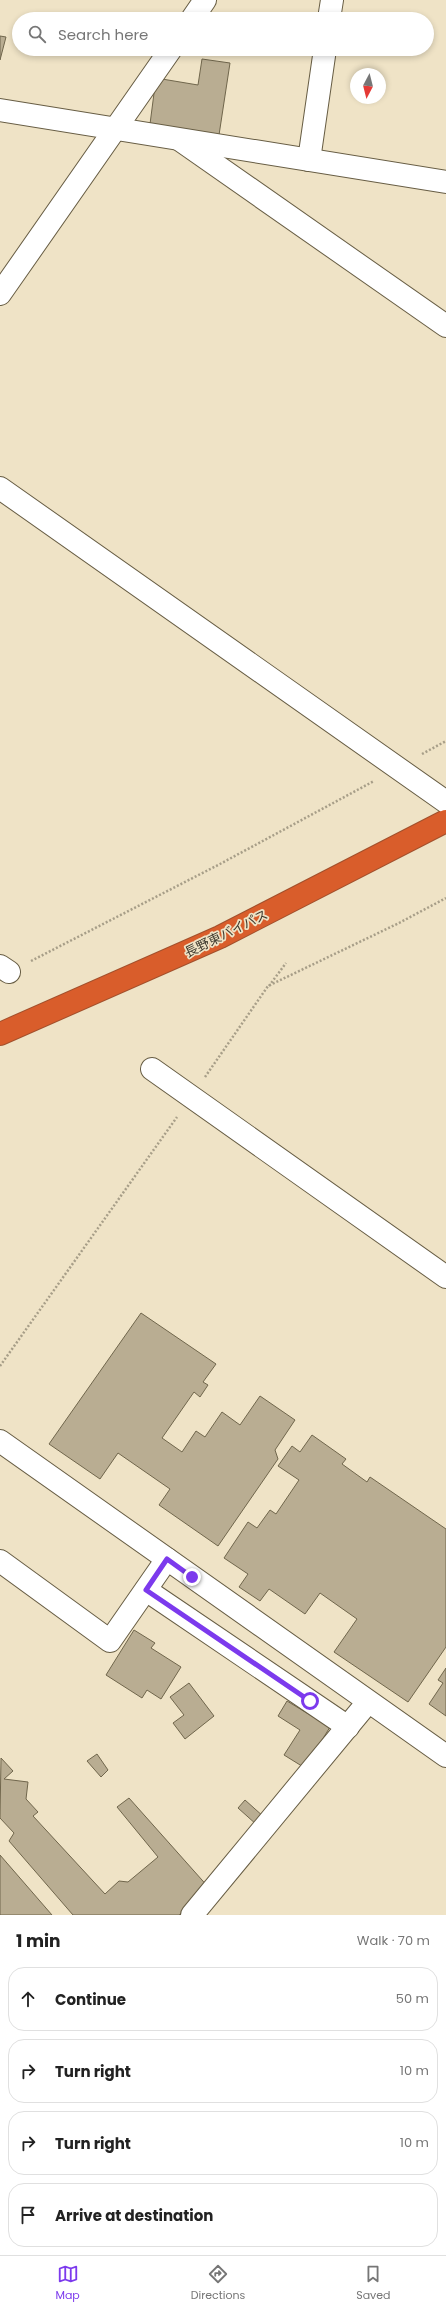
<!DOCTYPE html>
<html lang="en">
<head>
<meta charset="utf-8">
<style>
	:root { --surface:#fff; --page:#f6f6f6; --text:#222; --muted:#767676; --line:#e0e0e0; --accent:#7c3aed }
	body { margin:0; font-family:Poppins,"Noto Sans JP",sans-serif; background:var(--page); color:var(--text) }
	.compass { position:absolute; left:350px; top:68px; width:36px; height:36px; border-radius:50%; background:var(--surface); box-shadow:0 2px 6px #0003; rotate:187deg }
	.stop { position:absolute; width:12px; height:12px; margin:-9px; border:3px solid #7c3aed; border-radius:50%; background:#fff }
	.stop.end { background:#7c3aed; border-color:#fff; box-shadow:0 1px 4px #0008 }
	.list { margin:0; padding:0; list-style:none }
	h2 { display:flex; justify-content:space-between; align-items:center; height:52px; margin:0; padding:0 16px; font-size:17px }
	h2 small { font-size:13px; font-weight:400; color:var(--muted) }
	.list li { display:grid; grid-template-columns:26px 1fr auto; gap:12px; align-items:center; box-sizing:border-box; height:64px; margin:0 8px 8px; padding:0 8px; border:1px solid var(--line); border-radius:16px }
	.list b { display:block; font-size:15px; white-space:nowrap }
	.list em { font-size:13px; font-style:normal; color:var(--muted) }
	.icon { flex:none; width:22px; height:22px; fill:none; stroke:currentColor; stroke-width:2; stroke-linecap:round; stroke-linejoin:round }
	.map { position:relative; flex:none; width:446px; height:1915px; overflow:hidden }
	.search { position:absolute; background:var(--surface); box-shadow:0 2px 6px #0003; left:12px; right:12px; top:12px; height:44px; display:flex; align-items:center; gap:10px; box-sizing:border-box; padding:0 14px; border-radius:22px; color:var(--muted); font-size:15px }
	.sheet { height:340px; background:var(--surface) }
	nav { display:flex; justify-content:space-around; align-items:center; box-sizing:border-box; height:56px; border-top:1px solid var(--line); background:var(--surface); font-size:11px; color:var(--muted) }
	nav a { display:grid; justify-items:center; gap:2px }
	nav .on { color:var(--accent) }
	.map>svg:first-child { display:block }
	.building { fill:#b9ad92; stroke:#70664c }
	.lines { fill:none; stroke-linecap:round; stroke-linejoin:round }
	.minor-casing { stroke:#675d44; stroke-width:24 }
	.highway-casing { stroke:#a2502c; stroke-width:24 }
	.path { stroke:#a79e88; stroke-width:2.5; stroke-dasharray:2 2; stroke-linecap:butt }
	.minor { stroke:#fff; stroke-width:22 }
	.highway { stroke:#d95d2b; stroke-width:22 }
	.route { stroke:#7c3aed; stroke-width:5 }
	.labels { text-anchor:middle; stroke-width:3.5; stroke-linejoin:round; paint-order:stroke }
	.street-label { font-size:13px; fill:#3d382d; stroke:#efe3c6 }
</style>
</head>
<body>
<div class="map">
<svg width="446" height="1915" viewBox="0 0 446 1915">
	<rect width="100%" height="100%" fill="#efe3c6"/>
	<!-- building -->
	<g class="building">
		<path d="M0 36 6 37 0 60Z"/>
		<path d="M202 59 230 63 219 135 150 124 156 78 198 85Z"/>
		<path d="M141 1313 216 1364 203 1382 208 1385 200 1397 194 1392 162 1438 182 1452 196 1431 205 1437 222 1412 240 1425 260 1396 295 1420 275 1450 278 1459 218 1546 159 1505 170 1489 118 1453 100 1479 49 1444Z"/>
		<path d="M312 1435 346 1459 342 1464 367 1482 370 1477 446 1529V1647L408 1702 334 1652 357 1619 320 1593 305 1614 269 1589 260 1601 239 1587 248 1574 224 1558 248 1522 257 1528 270 1510 276 1514 299 1480 278 1466 292 1446 300 1452Z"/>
		<path d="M134 1630 155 1643 151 1648 181 1667 161 1699 147 1690 142 1698 106 1675Z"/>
		<path d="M446 1668V1716L429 1704 443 1683 438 1680Z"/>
		<path d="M189 1683 214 1716 185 1739 173 1723 184 1715 170 1697Z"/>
		<path d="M287 1701 330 1727 305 1768 284 1755 300 1730 278 1716Z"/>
		<path d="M97 1754 108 1770 101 1777 87 1761Z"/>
		<path d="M1 1758 13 1771 4 1779 28 1782 26 1799 38 1812 33 1816 105 1894 119 1881 128 1882 158 1857 117 1807 129 1798 210 1889 179 1915H73L9 1841 14 1833 0 1818Z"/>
		<path d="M245 1800 264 1817 257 1825 238 1808Z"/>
		<path d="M0 1855 52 1915H0Z"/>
	</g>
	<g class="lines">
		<defs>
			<g id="minor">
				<path d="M192 19 205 0"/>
				<path d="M329 19 332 0"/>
				<path d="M0 110 446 182"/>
				<path d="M180 140 446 326"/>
				<path d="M309 160 325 49"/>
				<path d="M0 294 171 49"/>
				<path d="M0 488 446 802"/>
				<path d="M0 966 9 972"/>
				<path d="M152 1069 446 1277"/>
				<path d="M0 1441 446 1756"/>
				<path d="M0 1561 110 1641 167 1559"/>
				<path d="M146 1590 348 1727"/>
				<path d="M192 1915 368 1702"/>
			</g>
			<path id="highway" d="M0 1034 220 937 446 821"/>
		</defs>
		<!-- minor casing -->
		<use href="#minor" class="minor-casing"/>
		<!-- highway casing -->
		<use href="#highway" class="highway-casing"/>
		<!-- path -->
		<g class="path">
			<path d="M422 754 446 741"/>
			<path d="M31 961 220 864 374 781"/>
			<path d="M269 986 286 963"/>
			<path d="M205 1077 268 986 399 923 446 898"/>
			<path d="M0 1366 177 1117"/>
		</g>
		<!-- minor -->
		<use href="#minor" class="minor"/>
		<!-- highway -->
		<use href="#highway" class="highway"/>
	</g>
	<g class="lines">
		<!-- route -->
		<path class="route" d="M192 1577 167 1559 146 1590 310 1701"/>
	</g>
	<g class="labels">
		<!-- street labels -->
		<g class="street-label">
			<text transform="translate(226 933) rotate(-26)" y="5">長野東バイパス</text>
		</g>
	</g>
</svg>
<svg class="compass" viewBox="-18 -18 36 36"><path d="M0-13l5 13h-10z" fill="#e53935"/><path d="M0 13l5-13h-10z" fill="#767676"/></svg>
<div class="stop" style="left:310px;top:1701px"></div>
<div class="stop end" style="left:192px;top:1577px"></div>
<div class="search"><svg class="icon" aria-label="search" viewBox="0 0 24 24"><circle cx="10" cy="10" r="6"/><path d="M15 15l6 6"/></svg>Search here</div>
</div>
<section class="sheet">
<h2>1 min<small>Walk · 70 m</small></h2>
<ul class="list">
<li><svg class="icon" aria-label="ahead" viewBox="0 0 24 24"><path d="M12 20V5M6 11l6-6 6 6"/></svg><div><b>Continue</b></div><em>50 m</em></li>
<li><svg class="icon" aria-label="right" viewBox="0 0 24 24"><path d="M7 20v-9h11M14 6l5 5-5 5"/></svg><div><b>Turn right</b></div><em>10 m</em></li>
<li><svg class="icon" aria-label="right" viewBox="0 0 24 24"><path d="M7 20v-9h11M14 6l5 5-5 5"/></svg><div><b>Turn right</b></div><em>10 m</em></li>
<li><svg class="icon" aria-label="arrive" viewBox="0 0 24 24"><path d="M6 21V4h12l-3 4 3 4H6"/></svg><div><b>Arrive at destination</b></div></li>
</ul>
</section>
<nav>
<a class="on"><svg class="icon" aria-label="map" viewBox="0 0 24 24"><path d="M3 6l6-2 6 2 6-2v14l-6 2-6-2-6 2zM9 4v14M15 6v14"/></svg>Map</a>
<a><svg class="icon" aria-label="directions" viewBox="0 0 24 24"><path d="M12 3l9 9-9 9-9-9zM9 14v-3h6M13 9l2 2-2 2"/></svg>Directions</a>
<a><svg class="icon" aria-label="saved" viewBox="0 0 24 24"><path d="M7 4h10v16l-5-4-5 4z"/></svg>Saved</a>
</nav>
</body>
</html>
